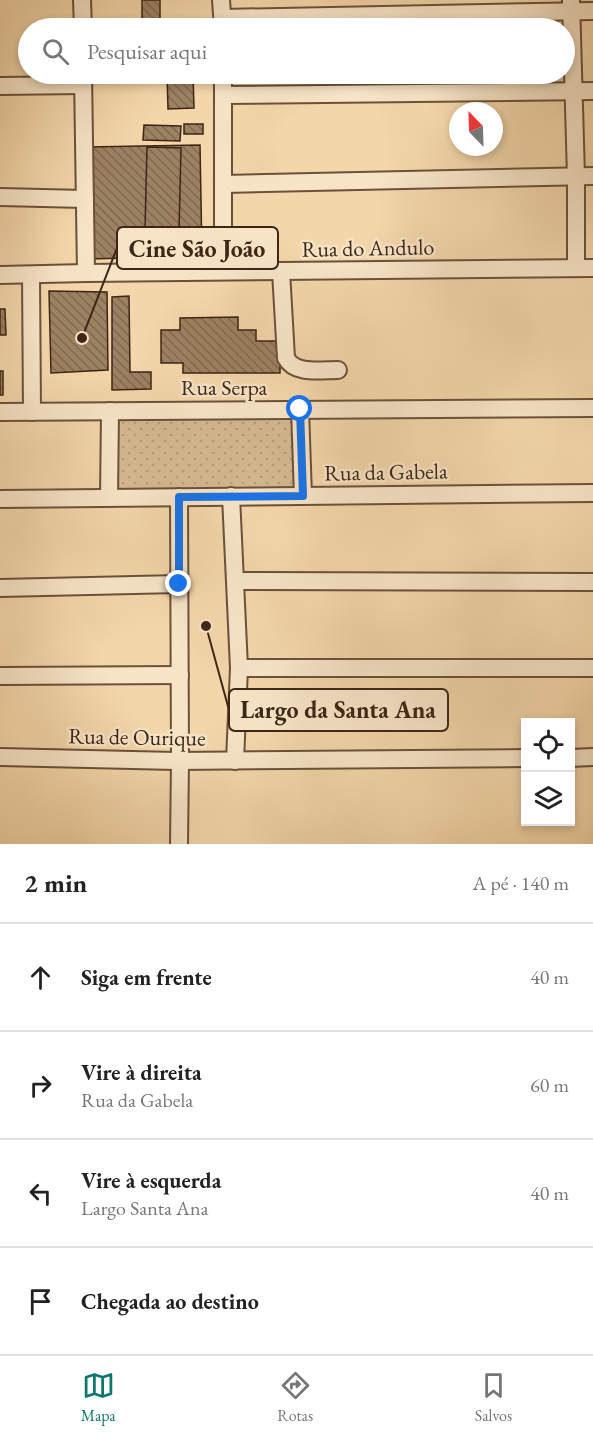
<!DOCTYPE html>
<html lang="pt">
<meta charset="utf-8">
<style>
:root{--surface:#fff;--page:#f6f6f6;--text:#222;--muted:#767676;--line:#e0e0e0;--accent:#0f766e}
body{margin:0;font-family:"EB Garamond",serif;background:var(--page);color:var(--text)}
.controls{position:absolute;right:18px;bottom:18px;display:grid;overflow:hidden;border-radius:0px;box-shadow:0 3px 9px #0003}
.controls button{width:54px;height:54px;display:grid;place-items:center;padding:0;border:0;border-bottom:2px solid var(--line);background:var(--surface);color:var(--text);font:30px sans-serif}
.compass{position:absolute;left:449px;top:102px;width:54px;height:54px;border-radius:50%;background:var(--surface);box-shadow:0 3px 9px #0003;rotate:337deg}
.stop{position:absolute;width:18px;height:18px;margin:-14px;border:4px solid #1a73e8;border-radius:50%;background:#fff}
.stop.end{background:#1a73e8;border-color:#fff;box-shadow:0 2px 6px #0008}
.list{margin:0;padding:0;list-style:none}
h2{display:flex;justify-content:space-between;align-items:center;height:78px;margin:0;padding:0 24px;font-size:26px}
h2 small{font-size:20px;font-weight:400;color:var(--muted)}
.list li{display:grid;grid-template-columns:39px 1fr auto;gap:18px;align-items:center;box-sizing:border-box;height:108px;padding:0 24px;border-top:2px solid var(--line)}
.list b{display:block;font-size:22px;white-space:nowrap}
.list p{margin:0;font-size:20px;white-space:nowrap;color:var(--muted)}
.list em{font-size:20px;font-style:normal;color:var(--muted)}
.icon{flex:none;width:33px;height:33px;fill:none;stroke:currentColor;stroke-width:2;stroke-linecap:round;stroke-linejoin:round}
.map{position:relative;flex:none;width:593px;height:844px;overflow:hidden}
.search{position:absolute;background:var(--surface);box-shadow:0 3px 9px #0003;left:18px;right:18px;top:18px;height:66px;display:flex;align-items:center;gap:15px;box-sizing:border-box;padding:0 21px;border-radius:33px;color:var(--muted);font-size:22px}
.sheet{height:510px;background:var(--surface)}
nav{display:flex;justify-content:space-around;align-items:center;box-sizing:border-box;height:84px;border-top:2px solid var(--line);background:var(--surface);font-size:16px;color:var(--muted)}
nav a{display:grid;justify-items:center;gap:3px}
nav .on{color:var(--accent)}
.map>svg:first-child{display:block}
.park{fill:url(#park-dots);stroke:#896e53;stroke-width:1.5}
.building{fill:url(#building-back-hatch);stroke:#3e2516;stroke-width:1.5}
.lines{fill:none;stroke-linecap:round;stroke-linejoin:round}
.minor-casing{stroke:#6b513b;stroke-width:20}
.minor{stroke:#f7e4c7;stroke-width:16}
.route{stroke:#1a73e8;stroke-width:8}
.labels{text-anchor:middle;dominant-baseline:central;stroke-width:5;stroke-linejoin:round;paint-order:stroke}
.street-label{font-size:22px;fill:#3e2516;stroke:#f7e4c7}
.leader{fill:none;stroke:#3e2516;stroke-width:2}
.callout-dot{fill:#3e2516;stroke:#f7e4c7;stroke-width:2}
.callout{fill:#f7e4c7;stroke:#3e2516;stroke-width:2}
.callout-label{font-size:24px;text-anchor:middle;font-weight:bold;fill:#3e2516}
</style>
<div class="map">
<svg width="593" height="844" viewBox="0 0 593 844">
<defs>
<pattern id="park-dots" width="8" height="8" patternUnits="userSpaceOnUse" patternTransform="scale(1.5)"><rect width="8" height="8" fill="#d4b890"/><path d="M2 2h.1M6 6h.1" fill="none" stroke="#b79e7b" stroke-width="1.8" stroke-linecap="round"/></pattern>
<pattern id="building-back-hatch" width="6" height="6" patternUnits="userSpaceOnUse" patternTransform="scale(1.5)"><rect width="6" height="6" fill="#9c8162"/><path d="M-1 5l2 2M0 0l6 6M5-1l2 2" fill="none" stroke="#816950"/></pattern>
</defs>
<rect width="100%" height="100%" fill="#f3d6a9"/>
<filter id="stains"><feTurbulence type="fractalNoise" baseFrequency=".00333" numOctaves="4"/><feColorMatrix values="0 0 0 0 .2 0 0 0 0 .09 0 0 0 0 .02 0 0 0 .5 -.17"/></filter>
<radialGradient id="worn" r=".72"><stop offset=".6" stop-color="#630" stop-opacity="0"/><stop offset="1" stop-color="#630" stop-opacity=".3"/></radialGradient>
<polygon class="park" points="296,414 297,488 116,491 115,417"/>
<g class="building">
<rect x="142" y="0" width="18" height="28"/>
<polygon points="166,19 182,19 182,21 191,21 191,28 167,28"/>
<polygon points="143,74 161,74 161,76 144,76"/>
<polygon points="167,74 193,74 194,108 168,109"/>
<rect x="184" y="124" width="19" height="10"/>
<polygon points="144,125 181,126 180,141 143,140"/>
<polygon points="200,145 202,256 89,259 87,147"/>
<polygon points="147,147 181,148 179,230 145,229"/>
<polygon points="49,291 107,292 108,370 51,373"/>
<polygon points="129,296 130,372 151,372 151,389 112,390 112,297"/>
<polygon points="0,309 5,309 6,335 0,335"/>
<polygon points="238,317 238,330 256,330 256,341 280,341 280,373 183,373 183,363 161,363 161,330 180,330 180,318"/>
<rect x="0" y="371" width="3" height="24"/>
</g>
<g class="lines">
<g class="minor-casing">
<g id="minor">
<polyline points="82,0 83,28"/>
<polyline points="221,0 223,28"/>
<polyline points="571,1 576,177 576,268"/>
<polyline points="223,18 593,11"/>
<polyline points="83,74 86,273"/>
<polyline points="223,74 223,271"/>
<polyline points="0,86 83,85"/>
<polyline points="223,95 593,91"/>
<polyline points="224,184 593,176"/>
<polyline points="0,197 85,199"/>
<path d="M281 271 286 358C295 375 321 370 338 370"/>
<polyline points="0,275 86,273 593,268"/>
<polyline points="31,275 32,412"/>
<polyline points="300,409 303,496"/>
<polyline points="0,412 593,408"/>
<polyline points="231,496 239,668 235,761"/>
<polyline points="109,497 110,411"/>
<polyline points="0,499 593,493"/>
<polyline points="235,581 593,582"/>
<polyline points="0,588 179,584"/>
<polyline points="239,668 593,668"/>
<polyline points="0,676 180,675"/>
<polyline points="0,757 176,761 526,758"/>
<polyline points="570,758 593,757"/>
<polyline points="179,844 180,761 179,497"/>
</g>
</g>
<use href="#minor" class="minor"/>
</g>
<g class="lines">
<polyline class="route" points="179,584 179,497 303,496 300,409"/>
</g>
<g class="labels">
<g class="street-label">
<text transform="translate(368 248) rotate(-1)">Rua do Andulo</text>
<text x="224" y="387">Rua Serpa</text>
<text transform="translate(386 472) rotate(-1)">Rua da Gabela</text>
<text transform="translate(137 737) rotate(1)">Rua de Ourique</text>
</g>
</g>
<path class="leader" d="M82 338L117 248M206 626L229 710"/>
<g class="callout-dot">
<circle cx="82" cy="338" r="6"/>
<circle cx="206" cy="626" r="6"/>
</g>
<g class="callout">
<rect x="117" y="227" width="161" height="42" rx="6"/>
<rect x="229" y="689" width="219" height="42" rx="6"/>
</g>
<g class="callout-label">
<text x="197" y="257">Cine São João</text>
<text x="338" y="718">Largo da Santa Ana</text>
</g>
<rect width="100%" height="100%" filter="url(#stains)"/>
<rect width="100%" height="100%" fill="url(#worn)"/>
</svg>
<div class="controls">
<button><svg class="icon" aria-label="locate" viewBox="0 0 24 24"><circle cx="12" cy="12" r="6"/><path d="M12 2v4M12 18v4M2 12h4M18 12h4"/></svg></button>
<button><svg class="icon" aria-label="layers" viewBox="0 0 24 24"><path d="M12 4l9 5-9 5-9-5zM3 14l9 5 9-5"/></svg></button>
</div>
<svg class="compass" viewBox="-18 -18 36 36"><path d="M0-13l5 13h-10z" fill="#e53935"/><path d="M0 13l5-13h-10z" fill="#767676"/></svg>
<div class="stop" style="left:300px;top:409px"></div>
<div class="stop end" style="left:179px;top:584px"></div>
<div class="search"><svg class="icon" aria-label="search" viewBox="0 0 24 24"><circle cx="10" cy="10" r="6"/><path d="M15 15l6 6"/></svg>Pesquisar aqui</div>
</div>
<section class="sheet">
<h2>2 min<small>A pé · 140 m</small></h2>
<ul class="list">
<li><svg class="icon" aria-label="ahead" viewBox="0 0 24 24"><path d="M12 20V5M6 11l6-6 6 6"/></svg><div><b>Siga em frente</b></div><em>40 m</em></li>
<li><svg class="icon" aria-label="right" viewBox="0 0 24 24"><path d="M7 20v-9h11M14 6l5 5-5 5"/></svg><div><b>Vire à direita</b><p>Rua da Gabela</p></div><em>60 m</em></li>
<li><svg class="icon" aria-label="left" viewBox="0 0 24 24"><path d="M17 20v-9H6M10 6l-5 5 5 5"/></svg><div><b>Vire à esquerda</b><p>Largo Santa Ana</p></div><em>40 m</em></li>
<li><svg class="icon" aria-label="arrive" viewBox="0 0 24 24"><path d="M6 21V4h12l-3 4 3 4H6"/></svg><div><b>Chegada ao destino</b></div></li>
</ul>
</section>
<nav>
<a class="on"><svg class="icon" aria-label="map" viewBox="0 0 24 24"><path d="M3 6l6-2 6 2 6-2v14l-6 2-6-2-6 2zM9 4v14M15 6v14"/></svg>Mapa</a>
<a><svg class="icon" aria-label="directions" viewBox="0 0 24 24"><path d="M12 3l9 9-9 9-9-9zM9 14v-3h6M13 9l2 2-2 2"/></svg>Rotas</a>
<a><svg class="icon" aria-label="saved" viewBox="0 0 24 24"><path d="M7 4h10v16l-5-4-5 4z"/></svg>Salvos</a>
</nav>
